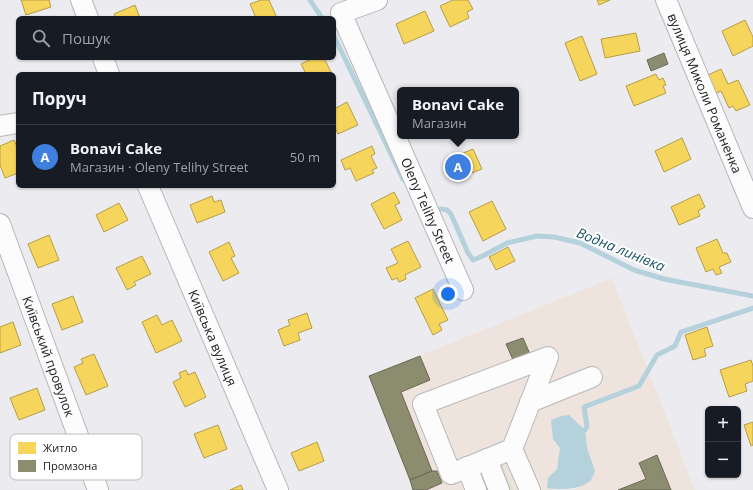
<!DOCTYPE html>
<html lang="uk">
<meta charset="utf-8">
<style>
:root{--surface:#171b24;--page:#242831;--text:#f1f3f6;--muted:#9ea1a6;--line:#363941;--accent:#b2b3b6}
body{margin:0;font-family:"Open Sans",sans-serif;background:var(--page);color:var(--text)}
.controls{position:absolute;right:12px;bottom:12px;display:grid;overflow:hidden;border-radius:6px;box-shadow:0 1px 3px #0004}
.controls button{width:36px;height:36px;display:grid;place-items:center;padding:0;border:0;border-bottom:1px solid var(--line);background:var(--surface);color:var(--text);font:20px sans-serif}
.you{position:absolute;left:448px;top:294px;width:14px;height:14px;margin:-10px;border:3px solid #fff;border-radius:50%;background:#1a73e8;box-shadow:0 0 0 6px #1a73e833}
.badge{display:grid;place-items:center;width:26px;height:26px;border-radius:50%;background:var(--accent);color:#fff;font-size:13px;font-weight:700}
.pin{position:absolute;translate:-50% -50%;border:2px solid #fff;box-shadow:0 1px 4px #0006}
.popup{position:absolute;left:397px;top:87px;width:122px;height:52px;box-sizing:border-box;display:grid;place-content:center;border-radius:6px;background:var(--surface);filter:drop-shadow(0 1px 3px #0005);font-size:13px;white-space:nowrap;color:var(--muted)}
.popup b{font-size:15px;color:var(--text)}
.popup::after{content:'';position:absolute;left:50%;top:100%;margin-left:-8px;border:8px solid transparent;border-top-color:var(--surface)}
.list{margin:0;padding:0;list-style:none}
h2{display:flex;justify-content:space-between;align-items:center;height:52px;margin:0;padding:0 16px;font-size:17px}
h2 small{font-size:13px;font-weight:400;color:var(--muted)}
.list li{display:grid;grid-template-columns:26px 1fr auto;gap:12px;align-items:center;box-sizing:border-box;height:64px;padding:0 16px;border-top:1px solid var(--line)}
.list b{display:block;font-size:15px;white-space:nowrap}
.list p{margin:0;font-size:13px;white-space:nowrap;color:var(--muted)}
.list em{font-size:13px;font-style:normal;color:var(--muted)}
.icon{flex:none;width:22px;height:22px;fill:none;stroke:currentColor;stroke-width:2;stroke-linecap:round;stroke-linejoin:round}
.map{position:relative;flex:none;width:753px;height:490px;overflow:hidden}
.search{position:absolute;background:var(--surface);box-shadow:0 1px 3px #0004;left:16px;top:16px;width:320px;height:44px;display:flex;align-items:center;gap:10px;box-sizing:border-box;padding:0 14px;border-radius:6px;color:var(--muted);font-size:15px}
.panel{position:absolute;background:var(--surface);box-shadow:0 1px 3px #0004;left:16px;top:72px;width:320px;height:116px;border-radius:6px}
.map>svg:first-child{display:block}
.industrial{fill:#efe4dd}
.green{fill:#dee2d1}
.water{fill:#b4d1dc}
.homes{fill:#f6d55c;stroke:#b49e49}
.industry{fill:#8c8c6e;stroke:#6a6a56}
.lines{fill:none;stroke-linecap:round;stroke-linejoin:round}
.stream{stroke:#b4d1dc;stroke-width:5}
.minor-casing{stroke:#b7b7ba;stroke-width:22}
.minor{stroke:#fcfcfd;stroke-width:20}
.labels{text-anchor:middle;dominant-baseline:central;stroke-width:4;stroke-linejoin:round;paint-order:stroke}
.street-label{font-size:13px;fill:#1b1c1e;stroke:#fff}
.water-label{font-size:14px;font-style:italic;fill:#1d5665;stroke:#fff}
.key{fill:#fff;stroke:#bbbbbc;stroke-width:1}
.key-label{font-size:11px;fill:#1b1c1e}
</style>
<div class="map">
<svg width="753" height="490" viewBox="0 0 753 490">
<rect width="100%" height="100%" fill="#ececf0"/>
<polygon class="industrial" points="612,278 695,490 570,490 577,489 595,471 587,448 585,430 553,439 560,448 557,469 548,478 547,487 556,490 413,490 369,376"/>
<polygon class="green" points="503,465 513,490 509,490 500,466"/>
<path class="water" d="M569 415 585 430 587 448 595 471C594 474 592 478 591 480 582 490 560 490 547 488L548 478 557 469 560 448 553 439 551 420 561 416Z"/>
<g class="homes">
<polygon points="21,0 49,0 51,7 26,15"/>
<polygon points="261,0 269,0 277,18 256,18 250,4"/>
<polygon points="453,0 468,0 473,9 467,12 469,18 450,27 440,6"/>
<polygon points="597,0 610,0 599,5"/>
<polygon points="135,5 140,18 116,18 114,14"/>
<polygon points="425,11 434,31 404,44 396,24"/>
<polygon points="745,20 753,37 753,46 733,56 722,31"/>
<polygon points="636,33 640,51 605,58 601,39"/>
<polygon points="582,36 597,74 580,81 565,43"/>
<polygon points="313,58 324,58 332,74 306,74 301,64"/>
<polygon points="721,69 728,84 738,80 750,105 736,111 733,106 729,108 721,91 715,94 706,76"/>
<polygon points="656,74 659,80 663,78 666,85 663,86 666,93 634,106 626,86"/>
<polygon points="347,102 358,125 338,134 334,126 334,109"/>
<polygon points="682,138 691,159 664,172 655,151"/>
<polygon points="14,140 18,149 18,173 5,178 0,165 0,146"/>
<polygon points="372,146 375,154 371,156 377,168 372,170 374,173 356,181 350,168 345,170 341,160"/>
<polygon points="473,149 482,169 459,178 451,158"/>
<polygon points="394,192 400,203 395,205 402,220 384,229 371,204"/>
<polygon points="699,194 705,207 698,211 700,216 679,225 671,207"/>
<polygon points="212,196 214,202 221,200 225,212 197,223 190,205"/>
<polygon points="492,201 506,229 483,241 469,212"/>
<polygon points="119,203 128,220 104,232 96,215"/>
<polygon points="49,235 59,260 38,268 28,244"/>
<polygon points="717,239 723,253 727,253 731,262 719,267 722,273 716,275 713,269 706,272 696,248"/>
<polygon points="408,241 421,267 405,275 406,279 399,282 397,278 392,280 386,268 398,263 391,249"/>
<polygon points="229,242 235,256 231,258 239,273 223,281 209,252"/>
<polygon points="508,247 515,261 496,270 489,257"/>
<polygon points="142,256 151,274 134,282 136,285 127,290 116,268"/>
<polygon points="433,289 448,320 439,324 442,330 433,335 415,298"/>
<polygon points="73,296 83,322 62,330 52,304"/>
<polygon points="307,313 312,328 298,333 300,340 284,346 278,330 290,325 288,320"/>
<polygon points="157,315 162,325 172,320 182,341 156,353 142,322"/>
<polygon points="13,322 21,345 0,353 0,327"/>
<polygon points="707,327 713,346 704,349 706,356 693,360 685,335"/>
<polygon points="94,354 108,386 86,395 74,367 83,363 81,359"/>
<polygon points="751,360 753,366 753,381 745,384 747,391 729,397 720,370"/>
<polygon points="186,370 188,375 195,372 206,397 185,407 173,382 181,378 179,373"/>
<polygon points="37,388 45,410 19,420 10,398"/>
<polygon points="753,422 753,445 751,446 744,425"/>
<polygon points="218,425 227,449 204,458 194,434"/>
<polygon points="130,441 140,467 118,476 109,453 115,450 114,447"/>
<polygon points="317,442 324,461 299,471 291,453"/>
<polygon points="241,485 243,490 230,490"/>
</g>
<g class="industry">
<polygon points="664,53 668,64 651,71 647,60"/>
<polygon points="523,338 530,354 514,362 506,344"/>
<polygon points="420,356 430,380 401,392 432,471 410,480 369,376"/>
<polygon points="657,455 671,490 618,490 646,479 639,463"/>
<polygon points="432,471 437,471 442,483 426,490 413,490 410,480"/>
</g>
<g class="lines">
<g class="stream">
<polyline points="310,0 322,18"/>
<polyline points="334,36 403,179"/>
<polyline points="441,209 447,210 451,214 468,253 473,260 483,256 507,243 537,236 554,237 580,243 634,270 664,279 753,296"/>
<polyline points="585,430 587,426 584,407 639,386 657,355 675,346 681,332 753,308"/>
</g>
<g class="minor-casing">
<g id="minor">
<polyline points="81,0 88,18"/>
<path id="s1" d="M377 0 341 13 463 290"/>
<path id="s2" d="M666 0 753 208"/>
<polyline points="103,58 109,74"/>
<polyline points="0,126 18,123"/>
<path id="s3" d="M148 186 278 490"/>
<path id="s4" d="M0 224 98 490"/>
<polyline points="530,402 592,377"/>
<polyline points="512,449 451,474 423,404 548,357 512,449 530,490"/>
<polyline points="487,459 499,490"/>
<polyline points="467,467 476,490"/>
</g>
</g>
<use href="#minor" class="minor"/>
</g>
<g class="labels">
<g class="street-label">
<text stroke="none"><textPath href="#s2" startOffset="101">вулиця Миколи Романенка</textPath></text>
<text stroke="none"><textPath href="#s1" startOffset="254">Oleny Telihy Street</textPath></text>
<text stroke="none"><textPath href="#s3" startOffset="165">Київська вулиця</textPath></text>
<text stroke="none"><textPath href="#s4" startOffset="141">Київський провулок</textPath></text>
</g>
<g class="water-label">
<text transform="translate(621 249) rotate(22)">Водна линівка</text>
</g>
</g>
<rect x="10" y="434" width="132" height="46" rx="6" class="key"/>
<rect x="18" y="442" width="18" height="12" fill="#f6d55c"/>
<rect x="18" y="460" width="18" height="12" fill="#8c8c6e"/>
<g class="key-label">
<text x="43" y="452">Житло</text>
<text x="43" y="470">Промзона</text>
</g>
</svg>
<div class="controls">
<button>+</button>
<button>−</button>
</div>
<div class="you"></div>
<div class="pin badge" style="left:458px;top:167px;background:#3f7fe0">A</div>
<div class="popup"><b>Bonavi Cake</b>Магазин</div>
<div class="search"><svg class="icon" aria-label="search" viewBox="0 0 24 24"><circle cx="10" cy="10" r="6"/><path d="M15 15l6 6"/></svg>Пошук</div>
<section class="panel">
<h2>Поруч<small></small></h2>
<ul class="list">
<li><span class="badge" style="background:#3f7fe0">A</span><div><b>Bonavi Cake</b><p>Магазин · Oleny Telihy Street</p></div><em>50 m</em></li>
</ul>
</section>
</div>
